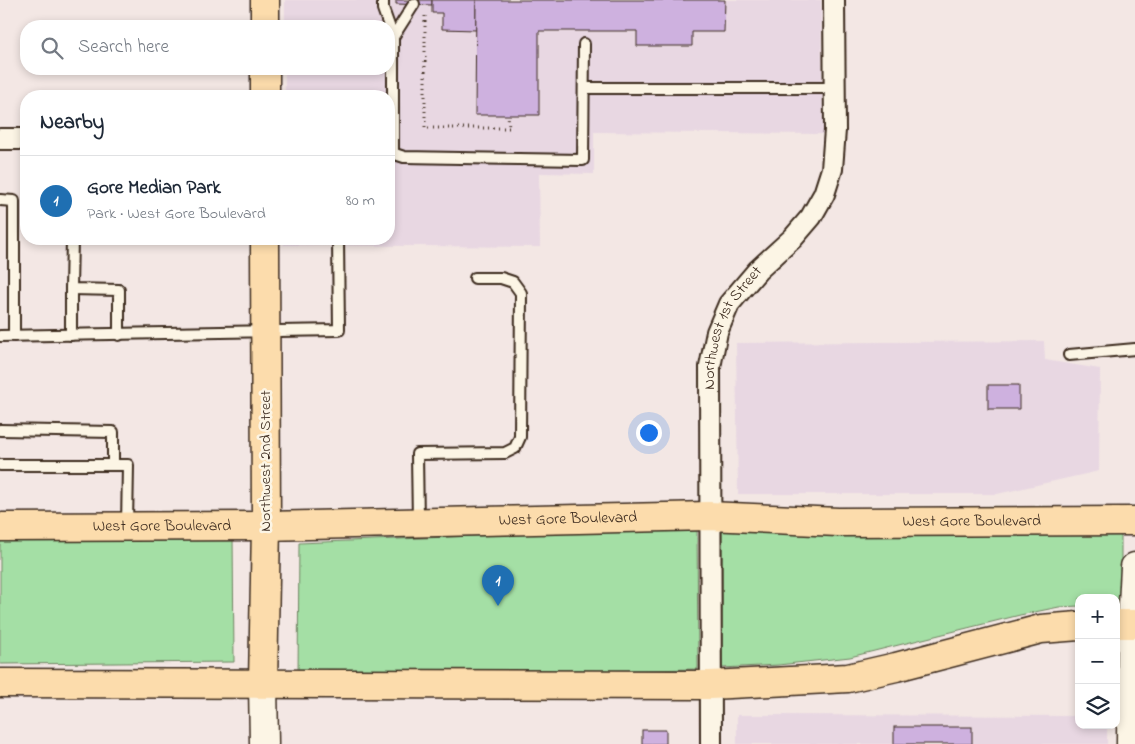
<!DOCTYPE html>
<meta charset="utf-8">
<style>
:root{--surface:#fff;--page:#f2f2f3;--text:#1f2937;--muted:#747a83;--line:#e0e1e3;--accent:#1f6fb2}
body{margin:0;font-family:"Indie Flower",sans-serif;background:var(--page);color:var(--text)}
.controls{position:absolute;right:15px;bottom:15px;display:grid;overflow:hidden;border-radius:10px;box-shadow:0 2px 8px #0003}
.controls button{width:45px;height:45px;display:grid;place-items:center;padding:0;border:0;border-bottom:1px solid var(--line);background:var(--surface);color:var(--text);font:25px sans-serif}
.you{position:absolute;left:648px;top:432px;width:18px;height:18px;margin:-12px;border:4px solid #fff;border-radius:50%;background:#1a73e8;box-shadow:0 0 0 8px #1a73e833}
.badge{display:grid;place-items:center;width:32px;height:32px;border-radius:50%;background:var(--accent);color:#fff;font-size:16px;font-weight:700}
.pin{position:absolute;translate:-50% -41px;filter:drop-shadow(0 1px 2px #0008)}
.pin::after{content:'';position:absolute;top:26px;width:18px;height:15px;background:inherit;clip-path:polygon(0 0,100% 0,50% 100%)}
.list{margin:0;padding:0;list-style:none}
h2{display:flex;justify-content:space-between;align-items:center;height:65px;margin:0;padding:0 20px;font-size:21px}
h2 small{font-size:16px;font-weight:400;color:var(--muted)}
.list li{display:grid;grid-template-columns:32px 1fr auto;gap:15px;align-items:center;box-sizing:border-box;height:90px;padding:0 20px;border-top:1px solid var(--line)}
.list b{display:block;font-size:19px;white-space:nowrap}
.list p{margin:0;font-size:16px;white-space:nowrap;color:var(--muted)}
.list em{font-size:16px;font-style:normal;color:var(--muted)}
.icon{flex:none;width:28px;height:28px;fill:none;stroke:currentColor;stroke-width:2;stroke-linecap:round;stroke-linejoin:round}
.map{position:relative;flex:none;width:1135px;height:744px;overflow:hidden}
.search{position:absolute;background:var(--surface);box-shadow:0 2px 8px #0003;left:20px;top:20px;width:375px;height:55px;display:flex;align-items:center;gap:12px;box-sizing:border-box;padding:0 18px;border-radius:20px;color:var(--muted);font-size:19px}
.panel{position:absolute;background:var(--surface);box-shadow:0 2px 8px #0003;left:20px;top:90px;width:375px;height:155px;border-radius:20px}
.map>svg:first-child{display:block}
.built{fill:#e8d7e2}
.green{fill:#a4dfa5;stroke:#708462}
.building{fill:#ceb1df;stroke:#3b2a1e}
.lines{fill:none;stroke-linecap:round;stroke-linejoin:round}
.lane-casing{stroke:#3b2a1e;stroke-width:14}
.street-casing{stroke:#3b2a1e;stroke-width:24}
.secondary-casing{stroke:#3b2a1e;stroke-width:31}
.primary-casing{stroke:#3b2a1e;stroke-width:31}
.path{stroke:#3b2a1e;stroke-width:3;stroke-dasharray:1 4;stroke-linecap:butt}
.lane{stroke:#fcf5e5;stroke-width:10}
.street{stroke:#fcf5e5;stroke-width:20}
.secondary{stroke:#fcf5e5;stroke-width:28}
.primary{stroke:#fcdcac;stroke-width:28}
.labels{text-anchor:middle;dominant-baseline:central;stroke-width:5;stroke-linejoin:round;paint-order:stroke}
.street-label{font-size:16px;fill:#3b2a1e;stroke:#fcf5e5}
</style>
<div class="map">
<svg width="1135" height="744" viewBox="0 0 1135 744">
<rect width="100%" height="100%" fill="#f3e7e4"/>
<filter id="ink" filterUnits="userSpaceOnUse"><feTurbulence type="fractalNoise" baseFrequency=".02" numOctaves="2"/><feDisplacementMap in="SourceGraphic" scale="10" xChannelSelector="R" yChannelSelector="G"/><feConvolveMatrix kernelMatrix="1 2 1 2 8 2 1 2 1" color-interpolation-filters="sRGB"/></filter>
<g filter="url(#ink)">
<g class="built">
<polygon points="285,0 821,0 823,134 594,132 594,174 539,173 540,247 284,245 284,239 389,239 389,96 285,96 285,69 389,69 389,26 285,26"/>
<polygon points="1044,341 1045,360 1100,369 1099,471 997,494 738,494 736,343"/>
<polygon points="737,715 1079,716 1079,725 1107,725 1107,744 737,744"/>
</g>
<g class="green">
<polygon points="697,527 698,669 298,676 299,543"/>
<polygon points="1121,528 1121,606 1116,606 1116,598 1079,598 1079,606 1059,607 1020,615 850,657 778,665 722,668 722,531"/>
<polygon points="233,536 234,662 0,664 0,541"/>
</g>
<g class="building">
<polygon points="396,0 432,0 432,5 396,4"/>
<polygon points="432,0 476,0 476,30 442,29 442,13 432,13"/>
<polygon points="476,0 725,0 724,32 692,32 692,46 637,46 637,31 539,31 539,115 475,115"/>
<rect x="988" y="385" width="31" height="24"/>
<rect x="894" y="727" width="78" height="17"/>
<rect x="642" y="730" width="24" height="14"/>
</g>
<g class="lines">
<g class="lane-casing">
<g id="lane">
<polyline points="383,0 383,9 393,37 393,154"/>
<polyline points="393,37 414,4"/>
<polyline points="584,88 835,88"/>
<polyline points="389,152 404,157 583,160 584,44"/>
<polyline points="0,200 14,201 14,336"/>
<polyline points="72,239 71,289 119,290 119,335"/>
<polyline points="71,335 71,289"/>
<polyline points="0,336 339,330 338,239"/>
<polyline points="1069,355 1135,349"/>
<polyline points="0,430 113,432 113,465 0,465"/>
<polyline points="113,465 128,465 127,526"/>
<polyline points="418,522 417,454 505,453 515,448 520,437 521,293 513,282 501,278 475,278"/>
</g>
</g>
<g class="street-casing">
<g id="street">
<polyline points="0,139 26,139"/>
<path id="s1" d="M711 744 710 367 717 332 729 304 758 270 793 238 811 217 824 194 832 169 835 130 834 0"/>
</g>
</g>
<g class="secondary-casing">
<g id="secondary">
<polyline points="263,683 264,744"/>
<polyline points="1131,744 1132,624 1135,567"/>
</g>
</g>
<g class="primary-casing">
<g id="primary">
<polyline points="265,26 265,0"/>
<polyline points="265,96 265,69"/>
<path id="s2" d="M0 527 266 526 709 516 838 522 1135 521"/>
<polyline points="1116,624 1135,624"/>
<polyline points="0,683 710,685 848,678 896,667 1041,629 1079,626"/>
<polyline points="263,683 266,526 265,239"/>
</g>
</g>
<polyline class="path" points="425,16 425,128 509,128 508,115"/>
<use href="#lane" class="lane"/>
<use href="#street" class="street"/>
<use href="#secondary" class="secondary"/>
<use href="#primary" class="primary"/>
</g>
</g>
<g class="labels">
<g class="street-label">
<text stroke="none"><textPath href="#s1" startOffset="422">Northwest 1st Street</textPath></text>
<text transform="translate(266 461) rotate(-90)">Northwest 2nd Street</text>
<text stroke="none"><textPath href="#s2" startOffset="568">West Gore Boulevard</textPath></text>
<text stroke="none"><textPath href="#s2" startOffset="972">West Gore Boulevard</textPath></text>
<text stroke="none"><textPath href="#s2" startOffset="162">West Gore Boulevard</textPath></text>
</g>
</g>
</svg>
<div class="controls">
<button>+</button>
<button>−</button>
<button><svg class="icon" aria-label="layers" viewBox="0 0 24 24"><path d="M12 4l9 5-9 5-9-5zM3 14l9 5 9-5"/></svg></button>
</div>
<div class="you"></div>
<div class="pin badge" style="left:498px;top:606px">1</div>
<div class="search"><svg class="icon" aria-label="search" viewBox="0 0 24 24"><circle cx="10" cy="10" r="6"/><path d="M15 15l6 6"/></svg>Search here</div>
<section class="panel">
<h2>Nearby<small></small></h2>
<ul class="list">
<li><span class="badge">1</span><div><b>Gore Median Park</b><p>Park · West Gore Boulevard</p></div><em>80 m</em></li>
</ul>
</section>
</div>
